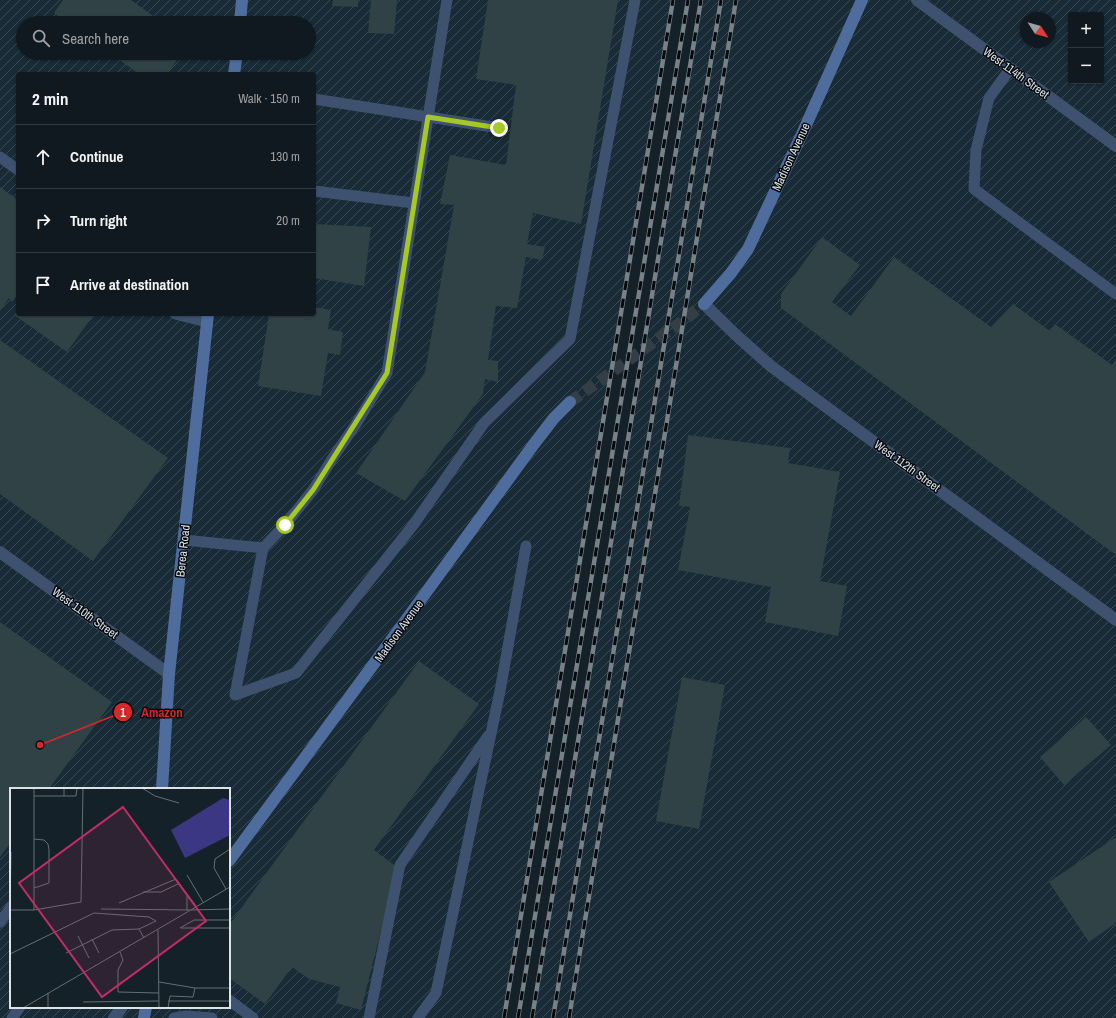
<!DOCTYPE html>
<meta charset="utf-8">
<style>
:root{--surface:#10191f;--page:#192228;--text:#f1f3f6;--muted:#9ca0a4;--line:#30383d}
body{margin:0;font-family:"Archivo Narrow",sans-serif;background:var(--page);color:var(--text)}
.controls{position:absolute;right:12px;top:12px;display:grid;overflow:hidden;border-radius:4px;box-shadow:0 1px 3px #0004}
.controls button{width:36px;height:36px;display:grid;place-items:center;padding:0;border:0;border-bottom:1px solid var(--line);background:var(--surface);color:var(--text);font:20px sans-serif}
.compass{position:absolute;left:1020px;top:12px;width:36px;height:36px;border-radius:50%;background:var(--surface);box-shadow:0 1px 3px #0004;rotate:126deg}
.stop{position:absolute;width:12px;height:12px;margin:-9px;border:3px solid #a5c822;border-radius:50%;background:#fff}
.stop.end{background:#a5c822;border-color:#fff;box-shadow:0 1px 4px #0008}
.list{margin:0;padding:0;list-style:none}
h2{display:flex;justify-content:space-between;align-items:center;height:52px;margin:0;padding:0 16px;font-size:17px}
h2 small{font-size:13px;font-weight:400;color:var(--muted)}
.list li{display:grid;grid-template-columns:26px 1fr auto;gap:12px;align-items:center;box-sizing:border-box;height:64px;padding:0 16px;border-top:1px solid var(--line)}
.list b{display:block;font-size:15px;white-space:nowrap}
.list em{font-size:13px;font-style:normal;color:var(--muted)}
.icon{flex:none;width:22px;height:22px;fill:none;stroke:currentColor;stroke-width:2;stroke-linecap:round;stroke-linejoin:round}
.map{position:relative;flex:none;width:1116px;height:1018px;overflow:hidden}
.search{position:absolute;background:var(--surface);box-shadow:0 1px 3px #0004;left:16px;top:16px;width:300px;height:44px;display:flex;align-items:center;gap:10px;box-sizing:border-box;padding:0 14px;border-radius:22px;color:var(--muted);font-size:15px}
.panel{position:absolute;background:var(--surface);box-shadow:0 1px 3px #0004;left:16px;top:72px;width:300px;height:244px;border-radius:4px}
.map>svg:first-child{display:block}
.industrial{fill:url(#industrial-furrows);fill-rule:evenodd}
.building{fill:#314246}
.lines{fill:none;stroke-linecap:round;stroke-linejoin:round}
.secondary-tunnel{stroke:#333e46;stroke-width:12;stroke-dasharray:12 6;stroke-linecap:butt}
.service{stroke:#3e516f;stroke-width:11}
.minor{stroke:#3e516f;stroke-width:12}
.tertiary{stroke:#3e516f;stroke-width:12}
.secondary{stroke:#4e6d9d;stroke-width:12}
.rail-casing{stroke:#778187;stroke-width:4.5}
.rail{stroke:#060a0d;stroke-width:3;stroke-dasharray:9;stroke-linecap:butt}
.route{stroke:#a5c822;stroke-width:5}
.labels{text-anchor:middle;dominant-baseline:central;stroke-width:3;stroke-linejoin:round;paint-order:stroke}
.street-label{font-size:12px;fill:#dbe3e8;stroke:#060a0d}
.inset-road{fill:none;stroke:#646f75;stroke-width:1}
.view{fill:#c42c69;fill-opacity:0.15;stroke:#c42c69;stroke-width:2}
.inset-edge{fill:none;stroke:#dbe3e8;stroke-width:2}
.leader{fill:none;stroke:#d62828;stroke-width:1.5}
.callout-dot{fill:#d62828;stroke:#060a0d;stroke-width:1.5}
.mark-label{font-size:12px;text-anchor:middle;font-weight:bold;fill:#fff}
.callout-label{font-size:13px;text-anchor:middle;font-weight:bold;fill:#d62828;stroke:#060a0d;stroke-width:3;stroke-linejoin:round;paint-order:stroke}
</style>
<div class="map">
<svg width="1116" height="1018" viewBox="0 0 1116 1018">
<defs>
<pattern id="industrial-furrows" width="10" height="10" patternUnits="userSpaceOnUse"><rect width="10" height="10" fill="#182b36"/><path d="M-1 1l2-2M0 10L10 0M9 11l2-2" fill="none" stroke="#394a53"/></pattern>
</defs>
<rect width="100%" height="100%" fill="#152129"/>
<g class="industrial">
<path d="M0 0H673L504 1018H0ZM23 23H309V53H23ZM18 74H314V314H18ZM11 789H229V1007H11Z"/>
<path d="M702 0H1116V1018H532ZM1071 15H1101V81H1071ZM1026 18H1050V42H1026Z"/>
</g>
<g class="building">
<polygon points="63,0 131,0 163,23 68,23 54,13"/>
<polygon points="333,0 358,0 358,7 332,6"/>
<polygon points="371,0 397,0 394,34 368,33"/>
<polygon points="488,0 618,0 581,224 533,213 527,244 545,247 542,260 526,257 517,308 496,306 488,360 498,361 498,382 485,379 483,394 405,501 356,473 425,372 454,205 440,204 450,155 506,165 516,85 476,79"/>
<polygon points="110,53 182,53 167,74 139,74"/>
<polygon points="0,187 18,200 18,294 12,302 9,298 0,311"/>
<polygon points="314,224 371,227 364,286 314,278"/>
<polygon points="822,237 860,265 832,302 851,316 894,257 991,327 1013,304 1050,331 1055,324 1112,365 1116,359 1116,555 781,308 781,294"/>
<polygon points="314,307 331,310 328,329 343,332 340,355 328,353 321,396 258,386 269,314 314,314"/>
<polygon points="18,310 18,314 94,314 67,352 14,315"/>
<polygon points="0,340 168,458 93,561 0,494"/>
<polygon points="688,435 790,448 788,463 840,472 820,581 847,586 838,636 765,622 771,587 678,570 690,507 679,506"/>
<polygon points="0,622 112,702 49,789 11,789 11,842 0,857"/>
<polygon points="419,661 479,704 374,850 397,867 361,1010 336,1003 340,987 309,979 292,967 265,1004 229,978 229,925"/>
<polygon points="682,677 725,685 699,829 656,821"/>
<polygon points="1086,717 1111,745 1064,785 1040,757"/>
<polygon points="1116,837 1116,923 1089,942 1049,882"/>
</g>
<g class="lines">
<polyline class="secondary-tunnel" points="570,402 680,323 704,304"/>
<g class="service">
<polyline points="1010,69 989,98 976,150 974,189 1116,294"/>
<polyline points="314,99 499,128"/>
<polyline points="0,157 18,170"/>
<polyline points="314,191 414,203"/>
<polyline points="175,314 207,322"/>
<polyline points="184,540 263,548 235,695 296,673 414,524 484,423 570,339 635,0"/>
<polyline points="263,548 285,525 313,490 332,459 356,424 387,373 447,0"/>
<polyline points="0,922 11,907"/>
<polyline points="229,1000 253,1018"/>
<polyline points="12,1018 20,1007"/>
<polyline points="174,1018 186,1016 212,1018"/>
<polyline points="369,1018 400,865 488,736"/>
<polyline points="418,1018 436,993 500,691 526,546"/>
</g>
<g class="minor">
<polyline points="917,0 1116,146"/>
<polyline points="704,304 737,336 772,367 1116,620"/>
<polyline points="0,552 169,674"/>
</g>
<polyline class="tertiary" points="114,1018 122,1007"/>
<g class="secondary">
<polyline points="240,23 242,0"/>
<polyline points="234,74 237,53"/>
<polyline points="704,304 731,273 748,249 802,134 862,0"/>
<polyline points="162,789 169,674 208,314"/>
<polyline points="229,861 406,620 534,444 554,418 570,402"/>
<polyline points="144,1018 146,1007"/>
</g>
<g class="rail-casing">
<g id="rail">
<polyline points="504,1018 673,0"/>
<polyline points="518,1018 688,0"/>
<polyline points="532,1018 701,0"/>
<polyline points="553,1018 721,0"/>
<polyline points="569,1018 736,0"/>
</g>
</g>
<use href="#rail" class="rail"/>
</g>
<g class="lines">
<polyline class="route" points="285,525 313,490 387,373 428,117 499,128"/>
</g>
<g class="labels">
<g class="street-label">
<text transform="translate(1016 73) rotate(36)">West 114th Street</text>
<text transform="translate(791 157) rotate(-65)">Madison Avenue</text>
<text transform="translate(907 466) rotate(36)">West 112th Street</text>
<text transform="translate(183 551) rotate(-84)">Berea Road</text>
<text transform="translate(85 613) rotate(36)">West 110th Street</text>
<text transform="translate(399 631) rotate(-54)">Madison Avenue</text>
</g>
</g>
<g transform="translate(10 788)">
<rect width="220" height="220" fill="#152129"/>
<path d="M213 10 220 12V47L175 70 161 42Z" fill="#3c3783"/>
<path class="inset-road" d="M132 0 145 8 169 15M24 8H54V0M54 8H66L67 0M177 87 193 114M24 100 39 95V62L38 56 34 52 24 51M216 101 204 80 205 71 220 61M133 104H151L170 95M177 108V122M71 114 73 0M109 115 166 91 186 118M91 121 180 122M0 122 1 64M0 122H24L71 114M24 122V0M181 122 220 121M170 140 184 132H220M171 140H220M148 142 149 220M68 148 79 170M82 151 89 165M110 164 113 172 108 182V204L149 205M56 165 102 142 129 141M0 166 84 125 139 129 146 133 129 141 134 150M149 194 185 200H220M38 205V220M158 213H220M73 214 149 213M13 220 220 99M158 220 160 208 183 209 185 200"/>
<path class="view" d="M113 19 196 133 92 209 9 95Z"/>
<rect width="220" height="220" class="inset-edge"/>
</g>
<path class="leader" d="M40 745L123 712"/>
<g class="callout-dot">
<circle cx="40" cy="745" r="4"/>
<circle cx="123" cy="712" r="10"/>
</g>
<g class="mark-label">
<text x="123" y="717">1</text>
</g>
<g class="callout-label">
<text x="162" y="717">Amazon</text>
</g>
</svg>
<div class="controls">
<button>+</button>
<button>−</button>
</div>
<svg class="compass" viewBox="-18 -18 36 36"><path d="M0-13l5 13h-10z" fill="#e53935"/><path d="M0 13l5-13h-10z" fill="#9ca0a4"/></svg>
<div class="stop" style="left:285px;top:525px"></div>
<div class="stop end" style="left:499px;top:128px"></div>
<div class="search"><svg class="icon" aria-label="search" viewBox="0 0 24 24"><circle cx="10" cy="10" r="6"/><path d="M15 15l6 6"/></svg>Search here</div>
<section class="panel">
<h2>2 min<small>Walk · 150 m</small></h2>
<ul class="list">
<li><svg class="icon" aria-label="ahead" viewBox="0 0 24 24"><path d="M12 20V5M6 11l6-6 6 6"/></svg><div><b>Continue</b></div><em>130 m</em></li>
<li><svg class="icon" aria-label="right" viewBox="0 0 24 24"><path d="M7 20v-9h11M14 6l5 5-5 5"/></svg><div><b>Turn right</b></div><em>20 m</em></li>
<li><svg class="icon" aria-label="arrive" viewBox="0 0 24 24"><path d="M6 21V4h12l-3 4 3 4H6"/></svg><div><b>Arrive at destination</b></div></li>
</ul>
</section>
</div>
